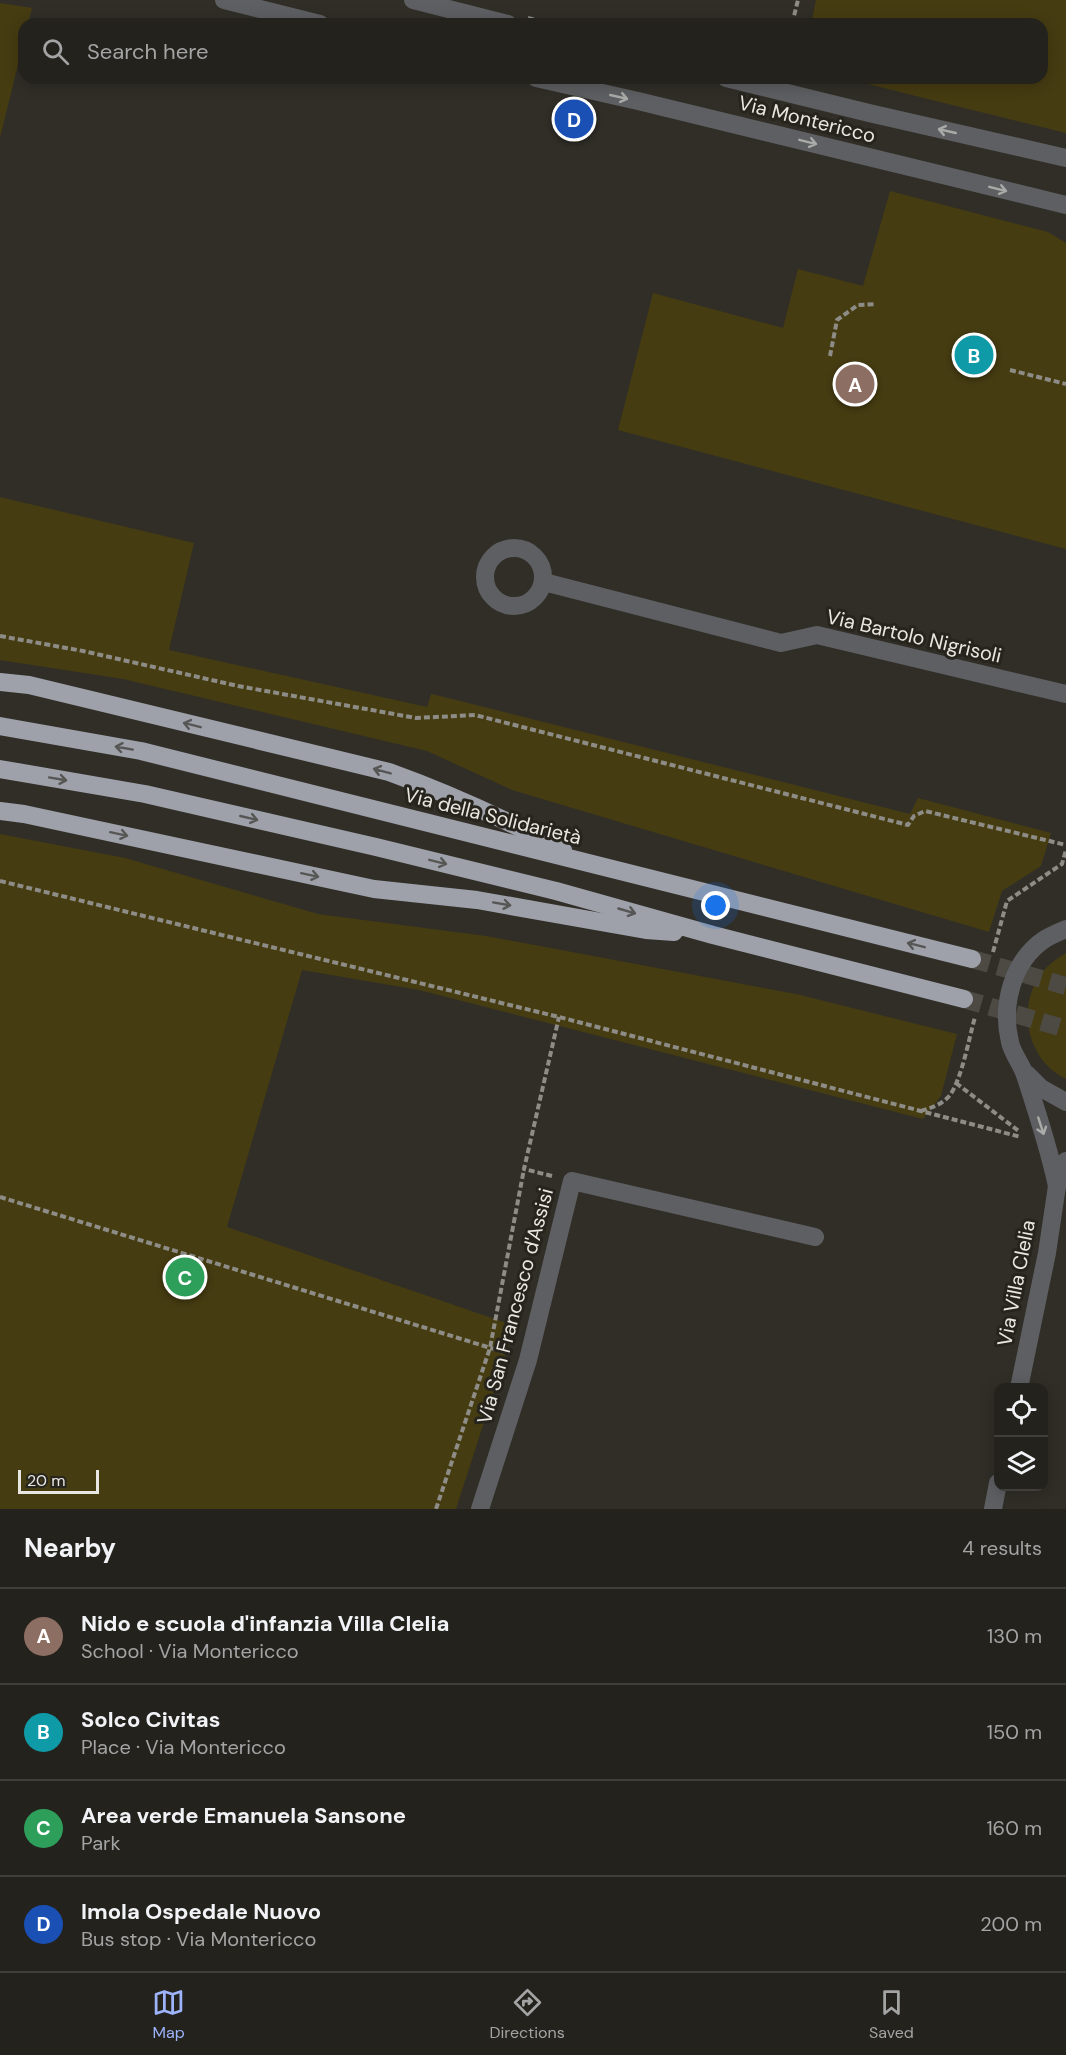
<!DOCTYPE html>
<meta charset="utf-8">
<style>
:root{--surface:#24221d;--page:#2c2a26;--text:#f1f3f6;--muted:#a3a4a4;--line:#413f3b;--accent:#9db4fd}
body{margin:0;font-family:"DM Sans",sans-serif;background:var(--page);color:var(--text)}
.controls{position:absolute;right:18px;bottom:18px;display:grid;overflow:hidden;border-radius:12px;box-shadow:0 3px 15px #0003}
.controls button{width:54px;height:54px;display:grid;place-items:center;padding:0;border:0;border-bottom:2px solid var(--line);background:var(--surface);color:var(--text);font:30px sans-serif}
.scale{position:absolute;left:18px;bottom:15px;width:81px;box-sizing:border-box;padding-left:6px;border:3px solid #e8e7e2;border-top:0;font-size:16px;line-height:21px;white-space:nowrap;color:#e8e7e2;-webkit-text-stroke:4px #26241d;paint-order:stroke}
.you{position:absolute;left:716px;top:906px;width:21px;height:21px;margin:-15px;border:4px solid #fff;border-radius:50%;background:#1a73e8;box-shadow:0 0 0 9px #1a73e833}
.badge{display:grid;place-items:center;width:39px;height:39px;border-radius:50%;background:var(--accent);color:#fff;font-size:20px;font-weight:700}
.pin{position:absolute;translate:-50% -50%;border:3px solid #fff;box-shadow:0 2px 6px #0006}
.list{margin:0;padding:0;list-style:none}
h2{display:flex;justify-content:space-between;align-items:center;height:78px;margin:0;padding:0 24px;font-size:26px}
h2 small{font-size:20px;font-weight:400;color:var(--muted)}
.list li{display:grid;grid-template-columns:39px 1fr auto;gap:18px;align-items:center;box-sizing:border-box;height:96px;padding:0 24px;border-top:2px solid var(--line)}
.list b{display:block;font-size:22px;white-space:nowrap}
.list p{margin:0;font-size:20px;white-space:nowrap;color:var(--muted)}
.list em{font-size:20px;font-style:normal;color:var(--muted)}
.icon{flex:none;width:33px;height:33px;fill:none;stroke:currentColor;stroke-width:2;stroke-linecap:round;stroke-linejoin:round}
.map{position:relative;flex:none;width:1066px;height:1509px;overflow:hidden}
.search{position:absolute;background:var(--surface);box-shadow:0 3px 15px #0003;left:18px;right:18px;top:18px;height:66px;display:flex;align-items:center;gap:15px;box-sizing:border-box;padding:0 21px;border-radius:18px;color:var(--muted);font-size:22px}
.sheet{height:462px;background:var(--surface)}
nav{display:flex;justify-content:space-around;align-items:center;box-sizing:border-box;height:84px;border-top:2px solid var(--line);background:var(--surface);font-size:16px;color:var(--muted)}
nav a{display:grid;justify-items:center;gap:3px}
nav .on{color:var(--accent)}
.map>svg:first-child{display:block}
.green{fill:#463c12}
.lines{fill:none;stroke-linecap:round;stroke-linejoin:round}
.highway-tunnel{stroke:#4c4a43;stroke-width:18;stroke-dasharray:18 9;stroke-linecap:butt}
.path{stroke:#8e8c86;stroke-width:4;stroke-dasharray:6 3;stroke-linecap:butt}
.minor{stroke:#5e5f62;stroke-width:18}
.highway{stroke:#9ea1aa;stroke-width:18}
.oneway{stroke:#aaaaa8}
.oneway2{stroke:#565655}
.labels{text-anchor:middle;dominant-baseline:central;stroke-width:6;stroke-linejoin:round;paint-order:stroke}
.street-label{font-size:20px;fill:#e8e7e2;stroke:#26241d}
</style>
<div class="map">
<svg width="1066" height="1509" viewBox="0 0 1066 1509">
<rect width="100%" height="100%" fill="#302e27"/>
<g class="green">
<polygon points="816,0 1066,0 1066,133 843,78 1042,78 1042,24 811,24"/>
<polygon points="0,3 32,8 28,24 24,24 24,40 0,138"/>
<polygon points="890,191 1048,232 1066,243 1066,549 618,430 653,293 783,328 798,269 863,286"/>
<polygon points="0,497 194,543 169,650 427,707 431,694 436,695 910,814 918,798 1051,833 1041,866 1002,891 989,932 512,790 427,751 123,679 0,660"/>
<polygon points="0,834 125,858 318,914 486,936 796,994 957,1034 941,1096 923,1119 419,990 302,970 227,1227 515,1326 456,1509 0,1509"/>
<path d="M1066 953V1079C1029 1062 1017 1012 1038 978 1045 967 1055 960 1066 953Z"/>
</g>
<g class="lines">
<g class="highway-tunnel">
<polyline points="972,959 1066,986"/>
<polyline points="964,999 1066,1029"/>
</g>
<g class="path">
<polyline points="528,18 554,24"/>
<polyline points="792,24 798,0"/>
<polyline points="830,356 837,320 858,305 876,304"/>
<polyline points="1010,370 1066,384"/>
<polyline points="0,636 83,651 238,686 416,718 475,715 908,825 914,816 925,811 1066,845"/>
<polyline points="0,881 559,1017 1021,1137"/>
<polyline points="993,952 1007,901 1062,864 1066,850"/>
<polyline points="956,1083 1020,1132"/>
<path d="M921 1111C931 1108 943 1104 950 1095 962 1078 969 1038 975 1017"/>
<polyline points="552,1176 524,1169 559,1017"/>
<polyline points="0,1197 507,1353"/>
<polyline points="436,1509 490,1348 524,1169"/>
</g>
<g class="minor">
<polyline points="224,0 320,24"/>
<polyline points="413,0 508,24"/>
<polyline points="536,78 638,101 1066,205"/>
<polyline points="726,78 869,113 1066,158"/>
<circle cx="514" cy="577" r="29"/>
<polyline points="544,582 781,643 817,635 1066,694"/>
<polyline points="1027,1074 1041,1088 1066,1102"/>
<path d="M1057 1186C1049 1148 1037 1112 1025 1075 1021 1063 1012 1053 1010 1042 1001 1005 1012 961 1045 939 1052 935 1059 932 1066 929"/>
<polyline points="1019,1388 1047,1253 1057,1186 1066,1161"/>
<polyline points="480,1509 528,1360 572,1181 815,1237"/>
<polyline points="993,1509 998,1483"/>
</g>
<g class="highway">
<path d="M0 682 29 685 389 772C450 794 505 819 563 850"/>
<polyline points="0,726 141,751 972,959"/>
<polyline points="0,769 145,794 376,847 556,891 713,935 964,999"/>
<polyline points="0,811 24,814 374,889 477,900 646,930 674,932"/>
</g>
</g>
<defs><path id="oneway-shaft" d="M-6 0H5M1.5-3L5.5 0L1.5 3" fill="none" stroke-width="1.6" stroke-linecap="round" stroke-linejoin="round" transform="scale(1.5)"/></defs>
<g class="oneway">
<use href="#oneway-shaft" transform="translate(619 97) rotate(13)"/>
<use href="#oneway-shaft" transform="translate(947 131) rotate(-167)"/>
<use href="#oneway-shaft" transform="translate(808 142) rotate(14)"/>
<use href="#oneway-shaft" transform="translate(998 189) rotate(14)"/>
<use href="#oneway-shaft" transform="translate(1041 1126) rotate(72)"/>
</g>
<g class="oneway2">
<use href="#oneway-shaft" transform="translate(192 725) rotate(-166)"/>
<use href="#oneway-shaft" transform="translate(124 748) rotate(-170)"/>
<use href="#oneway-shaft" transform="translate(382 771) rotate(-165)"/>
<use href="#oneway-shaft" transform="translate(58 779) rotate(10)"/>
<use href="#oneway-shaft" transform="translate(249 818) rotate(13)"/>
<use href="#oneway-shaft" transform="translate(119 834) rotate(12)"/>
<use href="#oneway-shaft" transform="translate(438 862) rotate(14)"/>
<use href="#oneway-shaft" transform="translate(310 875) rotate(12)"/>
<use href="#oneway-shaft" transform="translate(502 904) rotate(10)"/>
<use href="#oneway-shaft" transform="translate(627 911) rotate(16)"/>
<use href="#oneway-shaft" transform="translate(916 945) rotate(-166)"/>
</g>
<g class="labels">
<g class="street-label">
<text transform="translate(807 119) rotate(14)">Via Montericco</text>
<text transform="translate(914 636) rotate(13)">Via Bartolo Nigrisoli</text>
<text transform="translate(493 816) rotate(14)">Via della Solidarietà</text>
<text transform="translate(1016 1283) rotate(-79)">Via Villa Clelia</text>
<text transform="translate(515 1306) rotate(-75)">Via San Francesco d'Assisi</text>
</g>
</g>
</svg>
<div class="controls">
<button><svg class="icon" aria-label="locate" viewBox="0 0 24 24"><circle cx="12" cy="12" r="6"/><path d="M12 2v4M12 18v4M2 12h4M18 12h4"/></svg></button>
<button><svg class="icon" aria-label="layers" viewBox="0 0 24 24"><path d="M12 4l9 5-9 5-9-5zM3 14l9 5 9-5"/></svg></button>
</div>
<div class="scale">20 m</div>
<div class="you"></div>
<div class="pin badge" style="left:855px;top:384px;background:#8d6e63">A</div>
<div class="pin badge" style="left:974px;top:355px;background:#0f9aa8">B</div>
<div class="pin badge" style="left:185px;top:1277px;background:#2e9e5b">C</div>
<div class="pin badge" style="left:574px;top:119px;background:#1a4fb4">D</div>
<div class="search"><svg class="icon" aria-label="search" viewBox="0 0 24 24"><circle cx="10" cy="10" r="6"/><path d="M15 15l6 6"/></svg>Search here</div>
</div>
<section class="sheet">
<h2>Nearby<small>4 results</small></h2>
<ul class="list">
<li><span class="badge" style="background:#8d6e63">A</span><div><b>Nido e scuola d'infanzia Villa Clelia</b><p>School · Via Montericco</p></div><em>130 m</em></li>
<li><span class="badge" style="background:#0f9aa8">B</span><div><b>Solco Civitas</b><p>Place · Via Montericco</p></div><em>150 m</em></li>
<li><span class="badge" style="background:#2e9e5b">C</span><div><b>Area verde Emanuela Sansone</b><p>Park</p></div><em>160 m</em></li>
<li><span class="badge" style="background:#1a4fb4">D</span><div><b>Imola Ospedale Nuovo</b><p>Bus stop · Via Montericco</p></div><em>200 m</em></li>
</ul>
</section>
<nav>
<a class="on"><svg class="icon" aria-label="map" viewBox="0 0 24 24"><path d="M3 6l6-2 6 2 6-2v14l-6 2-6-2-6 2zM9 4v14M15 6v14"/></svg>Map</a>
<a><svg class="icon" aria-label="directions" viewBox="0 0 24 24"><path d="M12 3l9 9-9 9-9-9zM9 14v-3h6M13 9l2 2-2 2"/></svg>Directions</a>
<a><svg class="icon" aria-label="saved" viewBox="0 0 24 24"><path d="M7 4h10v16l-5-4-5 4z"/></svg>Saved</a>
</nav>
